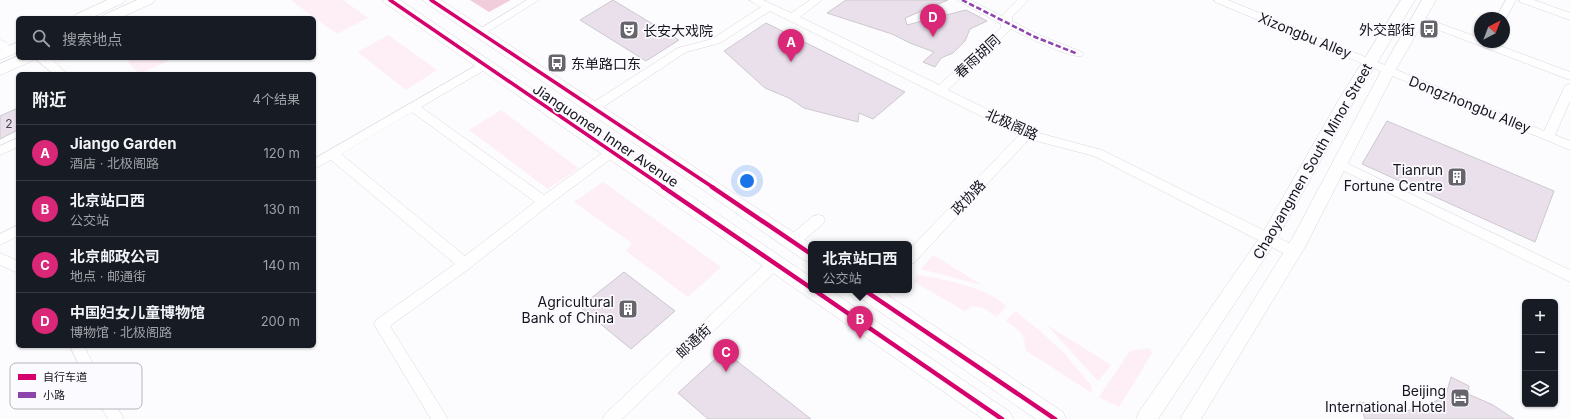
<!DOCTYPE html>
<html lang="zh">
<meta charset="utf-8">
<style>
:root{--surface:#171b24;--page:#20242c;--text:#f1f3f6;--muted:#9ea1a6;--line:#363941;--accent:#db2777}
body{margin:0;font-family:Inter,"Noto Sans SC",sans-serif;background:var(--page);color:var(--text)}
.controls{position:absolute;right:12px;bottom:12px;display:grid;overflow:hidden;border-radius:6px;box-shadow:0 1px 3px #0004}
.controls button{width:36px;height:36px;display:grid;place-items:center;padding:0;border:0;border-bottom:1px solid var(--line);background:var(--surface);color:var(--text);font:20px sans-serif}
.compass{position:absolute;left:1474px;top:12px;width:36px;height:36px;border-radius:50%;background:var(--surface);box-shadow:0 1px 3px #0004;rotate:42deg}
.you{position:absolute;left:747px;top:181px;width:14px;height:14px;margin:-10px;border:3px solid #fff;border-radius:50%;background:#1a73e8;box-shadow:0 0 0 6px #1a73e833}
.badge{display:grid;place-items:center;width:26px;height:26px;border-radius:50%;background:var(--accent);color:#fff;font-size:13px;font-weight:700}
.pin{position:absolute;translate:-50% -33px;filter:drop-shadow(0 1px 2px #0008)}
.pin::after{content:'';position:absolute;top:21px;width:14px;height:12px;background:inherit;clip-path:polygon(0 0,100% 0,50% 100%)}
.popup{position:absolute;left:808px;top:241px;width:104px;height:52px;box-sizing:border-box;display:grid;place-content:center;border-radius:6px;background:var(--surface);filter:drop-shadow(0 1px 3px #0005);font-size:13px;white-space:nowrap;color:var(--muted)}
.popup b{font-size:15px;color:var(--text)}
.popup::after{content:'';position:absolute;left:50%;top:100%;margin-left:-8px;border:8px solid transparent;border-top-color:var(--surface)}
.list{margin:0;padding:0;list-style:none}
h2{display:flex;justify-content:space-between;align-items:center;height:52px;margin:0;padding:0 16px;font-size:17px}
h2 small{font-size:13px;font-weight:400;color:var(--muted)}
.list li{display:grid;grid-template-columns:26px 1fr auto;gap:12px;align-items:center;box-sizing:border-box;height:56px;padding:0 16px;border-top:1px solid var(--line)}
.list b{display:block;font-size:15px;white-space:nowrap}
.list p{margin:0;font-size:13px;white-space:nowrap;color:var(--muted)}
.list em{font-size:13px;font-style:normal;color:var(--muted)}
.icon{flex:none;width:22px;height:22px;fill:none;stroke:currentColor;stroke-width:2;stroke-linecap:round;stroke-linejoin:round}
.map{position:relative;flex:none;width:1570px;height:419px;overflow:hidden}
.search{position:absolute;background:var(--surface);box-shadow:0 1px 3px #0004;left:16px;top:16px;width:300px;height:44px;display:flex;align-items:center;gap:10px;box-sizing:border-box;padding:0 14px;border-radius:6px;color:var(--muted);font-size:15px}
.panel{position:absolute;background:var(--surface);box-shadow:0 1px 3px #0004;left:16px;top:72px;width:300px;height:276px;border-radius:6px}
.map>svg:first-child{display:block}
.green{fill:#feeef5}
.forest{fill:#f1cddc}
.building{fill:#e9e0eb;stroke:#ccc9ce}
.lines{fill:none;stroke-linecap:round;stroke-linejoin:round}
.minor-casing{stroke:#d9d7de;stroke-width:1}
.major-casing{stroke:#d9d7de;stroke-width:1}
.highway-casing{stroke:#d9d7de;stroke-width:1}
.minor{fill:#fffeff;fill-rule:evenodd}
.major{fill:#fffeff;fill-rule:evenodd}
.highway{fill:#fffeff;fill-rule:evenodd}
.quiet{stroke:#8e44ad;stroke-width:2.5;stroke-dasharray:5.5 2.5;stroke-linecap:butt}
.cycleway-far1-casing{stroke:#fbfaff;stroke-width:5.5}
.cycleway-casing{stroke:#fbfaff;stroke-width:7}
.cycleway-far1{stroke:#d6006c;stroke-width:3.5}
.cycleway{stroke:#d6006c;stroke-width:4.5}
.labels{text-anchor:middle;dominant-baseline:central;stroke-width:3.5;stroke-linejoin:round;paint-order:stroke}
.number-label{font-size:12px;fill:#4b4750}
.poi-label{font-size:14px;fill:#16141c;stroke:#fbfaff;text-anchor:end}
.street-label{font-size:14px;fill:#16141c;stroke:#fbfaff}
.key{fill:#fbfaff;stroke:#b6b5bb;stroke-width:1}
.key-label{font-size:11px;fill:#16141c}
</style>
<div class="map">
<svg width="1570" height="419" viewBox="0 0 1570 419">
<rect width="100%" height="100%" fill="#fcfbfe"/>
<g class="green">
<polygon points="291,0 343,0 368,18 337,34"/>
<polygon points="388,35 437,70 406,90 358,52"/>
<polygon points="135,58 173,58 140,74 128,62"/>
<polygon points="501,110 578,168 579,168 548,189 469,130"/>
<polygon points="603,182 721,267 688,297 626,251 632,243 574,202"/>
<polygon points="933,255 982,285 921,269"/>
<path d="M917 275C943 279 987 287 1006 306L997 317 984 308 971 306 965 311 914 282Z"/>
<path d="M1015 311 1040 331 1063 352 1091 385 1092 393 1025 350C1026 334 1018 329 1006 321Z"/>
<polygon points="1047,325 1111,365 1098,381"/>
<polygon points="1149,348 1152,353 1119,407 1099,397 1130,351"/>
</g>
<polygon class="forest" points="470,0 511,0 489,12"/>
<g class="building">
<polygon points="613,0 679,40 646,61 580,20"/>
<polygon points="846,0 948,0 905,18 907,25 966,10 987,21 970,29 965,41 953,53 941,58 935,67 923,62 934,52 910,43 892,34 827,13"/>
<polygon points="766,23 905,92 873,119 859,113 858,122 804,108 789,98 765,88 724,51"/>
<polygon points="18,108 18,130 0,139 0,116"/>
<polygon points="1387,121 1554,191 1535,242 1362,164"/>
<polygon points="624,272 675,311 631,349 580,307"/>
<polygon points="724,351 811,419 708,419 678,393"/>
<polygon points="1451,377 1469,386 1468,394 1493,405 1514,419 1365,419 1359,402 1406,411 1429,405 1446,395"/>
</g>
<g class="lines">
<g class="minor-casing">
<g id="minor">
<polygon points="527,0 539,0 484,34 476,34 475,32"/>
<path d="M749 0H763L791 13 810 0H822L800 17 939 85 1001 28V24L957 0H970L1002 16 1017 0H1028L1012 17V21L1039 35 1082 52 1083 54 1082 56C1071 59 1023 35 1011 29L948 90 1031 131 1102 150 1299 248 1301 252 1299 256 1294 257 1289 256 1094 156 1029 139 914 263 909 264V250L1019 135 770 11 720 43 686 52 597 111H589L587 108 589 105 678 48 712 39 761 7Z"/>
<polygon points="1214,0 1228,0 1544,131 1564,88 1566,85 1570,84 1570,101 1555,135 1570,141 1570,150 1215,2"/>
<polygon points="1506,0 1516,0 1505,20 1504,18 1496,18"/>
<polygon points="1519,0 1534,0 1570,13 1570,20 1520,2"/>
<polygon points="1419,16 1480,38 1480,42 1490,42 1570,72 1570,80 1415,21 1414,19"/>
<path d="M0 40C6 41 10 46 13 51L12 53H4L0 49Z"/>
<polygon points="34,58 50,58 67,74 54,74"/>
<path d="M484 61 488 62 490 65 488 68 421 107 544 195 608 149 612 148 616 149 618 152 616 155 549 205 470 268 390 326 448 419H431L374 324 376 320 455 264 331 160 314 169V159ZM412 112 535 202 465 256 341 154Z"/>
<polygon points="18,138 18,147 0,155 0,146"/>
<polygon points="1340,160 1570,270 1570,282 1336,167 1334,164 1336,161"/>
<polygon points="818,215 823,216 825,220 823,224 798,245 793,246 788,245 786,241 788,237 813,216"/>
<polygon points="18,225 18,236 0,245 0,234"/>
<polygon points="0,253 18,261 18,273 0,265"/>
<polygon points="775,258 780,259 782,263 780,267 622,419 603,419 605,414 770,259"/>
<polygon points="70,346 84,346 100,378 124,419 108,419 90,388"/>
</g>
</g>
<g class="major-casing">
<g id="major">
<polygon points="107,0 125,0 123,3 91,18 73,18 75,15"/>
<polygon points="137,0 155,0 153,3 120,18 102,18 104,15"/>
<polygon points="1401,0 1415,0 1354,101 1274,244 1158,419 1136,419 1139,412 1262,234 1338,101"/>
<polygon points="1422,0 1436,0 1395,71 1305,247 1201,419 1180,419 1293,237 1381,71"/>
<polygon points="18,42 18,52 0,60 0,50"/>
<polygon points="18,56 18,58 34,58 32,61 0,75 0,64"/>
</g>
</g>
<g class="highway-casing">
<g id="highway">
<polygon points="382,0 400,0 811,277 811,290 830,290 1010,412 1013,419 983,419 385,3"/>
<polygon points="423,0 441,0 811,244 811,262 804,260 680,174 426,3"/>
<polygon points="854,290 880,290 1063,412 1066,419 1036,419 857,296"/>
</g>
</g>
<use href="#minor" class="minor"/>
<use href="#major" class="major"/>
<use href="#highway" class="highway"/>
<polyline class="quiet" points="962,0 1035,37 1078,54"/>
<g class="cycleway-far1-casing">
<g id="cycleway-far1">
<polyline points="390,0 665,188"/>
<polyline points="431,0 714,188"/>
</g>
</g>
<g class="cycleway-casing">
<g id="cycleway">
<polyline points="663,187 811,288"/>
<polyline points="712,187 811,254"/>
<polyline points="814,290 1002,419"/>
<polyline points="864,290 1055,419"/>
</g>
</g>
<use href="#cycleway-far1" class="cycleway-far1"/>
<use href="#cycleway" class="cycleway"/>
</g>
<defs>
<g id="bus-square" transform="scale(1)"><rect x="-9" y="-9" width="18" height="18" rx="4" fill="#66656b" stroke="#fbfaff"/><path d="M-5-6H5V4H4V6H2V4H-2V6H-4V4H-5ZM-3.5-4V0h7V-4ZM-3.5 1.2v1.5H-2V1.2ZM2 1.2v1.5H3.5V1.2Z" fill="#fff"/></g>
<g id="theatre-square" transform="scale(1)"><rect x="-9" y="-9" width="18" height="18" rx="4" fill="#66656b" stroke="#fbfaff"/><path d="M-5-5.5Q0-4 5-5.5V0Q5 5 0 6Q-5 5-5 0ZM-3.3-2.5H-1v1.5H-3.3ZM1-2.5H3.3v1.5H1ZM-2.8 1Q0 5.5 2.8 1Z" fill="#fff"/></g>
<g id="building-square" transform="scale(1)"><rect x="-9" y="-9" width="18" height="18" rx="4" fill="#66656b" stroke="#fbfaff"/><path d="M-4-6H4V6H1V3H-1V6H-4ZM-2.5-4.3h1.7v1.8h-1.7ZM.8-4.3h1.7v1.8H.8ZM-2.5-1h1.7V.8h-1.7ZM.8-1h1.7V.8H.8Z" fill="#fff"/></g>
<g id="hotel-square" transform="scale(1)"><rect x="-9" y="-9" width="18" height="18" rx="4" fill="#66656b" stroke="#fbfaff"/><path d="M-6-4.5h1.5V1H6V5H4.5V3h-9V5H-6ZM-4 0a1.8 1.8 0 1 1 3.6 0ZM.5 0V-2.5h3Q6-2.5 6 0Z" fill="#fff"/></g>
</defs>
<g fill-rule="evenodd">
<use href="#bus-square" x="1429" y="29"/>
<use href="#theatre-square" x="629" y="30"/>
<use href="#bus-square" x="557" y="63"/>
<use href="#building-square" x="1457" y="177"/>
<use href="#building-square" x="628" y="309"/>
<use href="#hotel-square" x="1460" y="398"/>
</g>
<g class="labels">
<g class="number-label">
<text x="9" y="123">2</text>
</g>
<g class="poi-label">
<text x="1415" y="29">外交部街</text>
<text x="643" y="30" text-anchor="start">长安大戏院</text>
<text x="571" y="63" text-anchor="start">东单路口东</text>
<text x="1443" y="169">Tianrun<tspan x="1443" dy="16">Fortune Centre</tspan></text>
<text x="614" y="301">Agricultural<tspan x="614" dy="16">Bank of China</tspan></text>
<text x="1446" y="390">Beijing<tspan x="1446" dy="16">International Hotel</tspan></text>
</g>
<g class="street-label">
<text transform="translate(1305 35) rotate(22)">Xizongbu Alley</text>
<text transform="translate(977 56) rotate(-43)">春雨胡同</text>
<text transform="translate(1470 104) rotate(22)">Dongzhongbu Alley</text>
<text transform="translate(1012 124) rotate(24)">北极阁路</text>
<text transform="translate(606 135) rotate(34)">Jianguomen Inner Avenue</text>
<text transform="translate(1312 161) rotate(-60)">Chaoyangmen South Minor Street</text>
<text transform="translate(968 197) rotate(-47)">政协路</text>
<text transform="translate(693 341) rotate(-43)">邮通街</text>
</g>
</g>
<rect x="10" y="363" width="132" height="46" rx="6" class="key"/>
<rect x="18" y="374" width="18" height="6" fill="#d6006c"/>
<rect x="18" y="392" width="18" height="6" fill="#8e44ad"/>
<g class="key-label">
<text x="43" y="381">自行车道</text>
<text x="43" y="399">小路</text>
</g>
</svg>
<div class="controls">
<button>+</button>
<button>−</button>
<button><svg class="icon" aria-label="layers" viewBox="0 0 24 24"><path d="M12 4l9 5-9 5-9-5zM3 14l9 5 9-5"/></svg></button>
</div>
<svg class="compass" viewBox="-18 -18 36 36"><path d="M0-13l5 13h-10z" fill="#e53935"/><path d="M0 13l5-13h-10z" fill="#9ea1a6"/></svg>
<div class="you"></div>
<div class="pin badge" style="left:791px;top:62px">A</div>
<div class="pin badge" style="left:860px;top:339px">B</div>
<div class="popup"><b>北京站口西</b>公交站</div>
<div class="pin badge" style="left:726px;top:372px">C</div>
<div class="pin badge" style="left:933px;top:37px">D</div>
<div class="search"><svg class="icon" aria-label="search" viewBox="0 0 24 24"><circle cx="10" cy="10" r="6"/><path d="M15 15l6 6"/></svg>搜索地点</div>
<section class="panel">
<h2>附近<small>4个结果</small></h2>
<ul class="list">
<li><span class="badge">A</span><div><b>Jiango Garden</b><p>酒店 · 北极阁路</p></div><em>120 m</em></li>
<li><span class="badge">B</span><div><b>北京站口西</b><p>公交站</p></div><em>130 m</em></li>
<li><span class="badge">C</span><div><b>北京邮政公司</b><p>地点 · 邮通街</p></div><em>140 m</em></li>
<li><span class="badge">D</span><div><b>中国妇女儿童博物馆</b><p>博物馆 · 北极阁路</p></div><em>200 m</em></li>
</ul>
</section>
</div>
